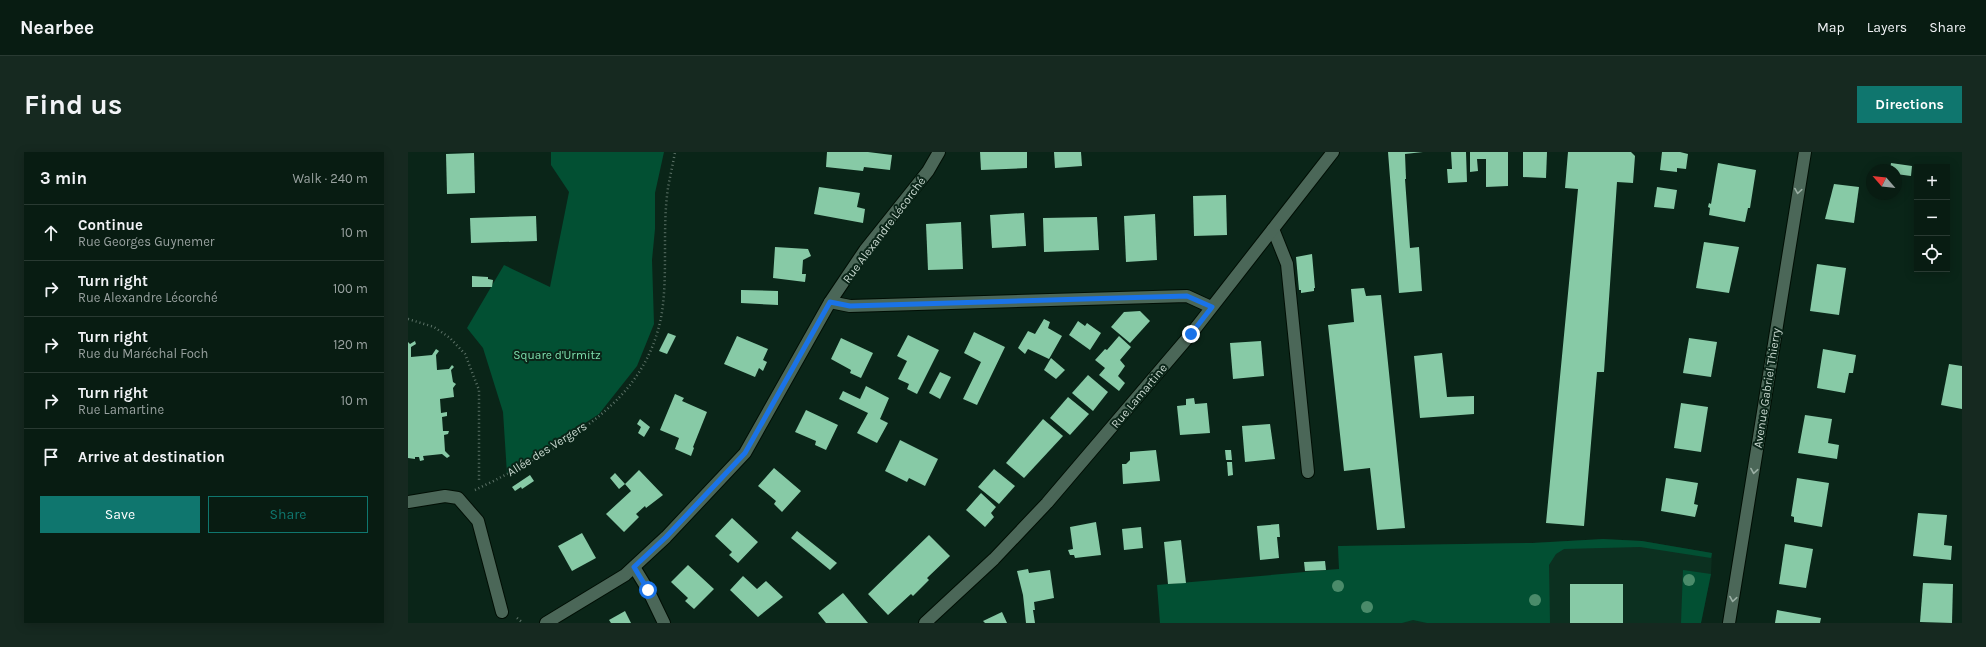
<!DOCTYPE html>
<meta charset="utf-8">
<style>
:root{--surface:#081c12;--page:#162920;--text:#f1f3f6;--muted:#98a19f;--line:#293a32;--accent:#0f766e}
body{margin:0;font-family:Karla,sans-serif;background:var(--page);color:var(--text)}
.controls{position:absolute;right:12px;top:12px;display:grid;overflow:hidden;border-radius:0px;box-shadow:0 2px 10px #0003}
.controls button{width:36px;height:36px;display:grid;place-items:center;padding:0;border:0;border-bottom:1px solid var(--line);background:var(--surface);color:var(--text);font:20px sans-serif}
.compass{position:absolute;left:1458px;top:12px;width:36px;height:36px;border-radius:50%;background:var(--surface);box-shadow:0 2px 10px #0003;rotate:298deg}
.stop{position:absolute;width:12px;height:12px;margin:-9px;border:3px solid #1a73e8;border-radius:50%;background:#fff}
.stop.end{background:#1a73e8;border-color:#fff;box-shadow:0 1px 4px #0008}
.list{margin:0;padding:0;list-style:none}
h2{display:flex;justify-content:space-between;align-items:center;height:52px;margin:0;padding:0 16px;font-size:17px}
h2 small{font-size:13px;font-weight:400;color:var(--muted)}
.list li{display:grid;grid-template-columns:26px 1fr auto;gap:12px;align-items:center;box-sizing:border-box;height:56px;padding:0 16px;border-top:1px solid var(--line)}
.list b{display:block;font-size:15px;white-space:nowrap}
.list p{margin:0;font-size:13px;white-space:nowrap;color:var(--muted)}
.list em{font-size:13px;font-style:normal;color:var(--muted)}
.actions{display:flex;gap:8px;padding:12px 16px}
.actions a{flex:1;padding:9px 0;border:1px solid var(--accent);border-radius:0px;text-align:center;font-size:14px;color:var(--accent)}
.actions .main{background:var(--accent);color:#fff}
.icon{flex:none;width:22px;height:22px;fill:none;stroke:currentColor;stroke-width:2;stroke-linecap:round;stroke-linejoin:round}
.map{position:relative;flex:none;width:1554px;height:471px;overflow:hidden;border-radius:0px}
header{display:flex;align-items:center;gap:24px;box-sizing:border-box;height:56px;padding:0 20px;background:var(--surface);border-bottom:1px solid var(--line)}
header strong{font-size:19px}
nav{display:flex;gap:22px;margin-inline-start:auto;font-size:14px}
.intro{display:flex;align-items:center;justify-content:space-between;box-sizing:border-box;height:96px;padding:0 24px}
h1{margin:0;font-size:28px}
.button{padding:10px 18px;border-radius:0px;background:var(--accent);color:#fff;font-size:14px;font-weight:700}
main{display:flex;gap:24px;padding:0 24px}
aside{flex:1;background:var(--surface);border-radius:0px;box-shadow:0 2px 10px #0003}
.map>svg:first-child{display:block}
.built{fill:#0c3020}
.green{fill:#025033}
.building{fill:#87caa6}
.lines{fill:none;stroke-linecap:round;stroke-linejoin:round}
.service-casing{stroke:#000e04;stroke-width:14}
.minor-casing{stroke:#000e04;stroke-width:14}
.tertiary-casing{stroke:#000e04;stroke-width:14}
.path{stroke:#5d7368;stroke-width:2.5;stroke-dasharray:1 3;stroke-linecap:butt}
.service{stroke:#4b6758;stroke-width:12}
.minor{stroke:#4b6758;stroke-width:12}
.tertiary{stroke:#4b6758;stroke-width:12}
.tree{fill:#4a8b6a}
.oneway{stroke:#9bafa4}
.route{stroke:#1a73e8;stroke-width:5}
.labels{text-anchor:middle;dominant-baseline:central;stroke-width:4;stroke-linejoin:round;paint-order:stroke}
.street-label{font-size:12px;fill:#c6d6cd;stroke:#0a2518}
.park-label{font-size:12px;fill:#7fdfae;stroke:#0a2518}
</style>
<header>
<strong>Nearbee</strong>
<nav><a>Map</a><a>Layers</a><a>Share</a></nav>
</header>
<div class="intro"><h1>Find us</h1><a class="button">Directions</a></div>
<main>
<aside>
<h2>3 min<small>Walk · 240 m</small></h2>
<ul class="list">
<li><svg class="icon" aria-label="ahead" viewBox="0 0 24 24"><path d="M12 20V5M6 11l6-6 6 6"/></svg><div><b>Continue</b><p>Rue Georges Guynemer</p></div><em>10 m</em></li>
<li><svg class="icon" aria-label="right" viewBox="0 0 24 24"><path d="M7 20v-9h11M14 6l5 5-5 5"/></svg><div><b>Turn right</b><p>Rue Alexandre Lécorché</p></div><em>100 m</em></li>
<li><svg class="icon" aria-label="right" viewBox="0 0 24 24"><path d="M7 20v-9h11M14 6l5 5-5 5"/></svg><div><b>Turn right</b><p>Rue du Maréchal Foch</p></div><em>120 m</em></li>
<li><svg class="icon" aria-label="right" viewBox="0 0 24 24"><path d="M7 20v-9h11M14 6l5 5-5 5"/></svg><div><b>Turn right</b><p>Rue Lamartine</p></div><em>10 m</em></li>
<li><svg class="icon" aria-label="arrive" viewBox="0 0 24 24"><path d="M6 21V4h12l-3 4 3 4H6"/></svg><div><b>Arrive at destination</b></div></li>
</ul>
<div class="actions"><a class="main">Save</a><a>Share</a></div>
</aside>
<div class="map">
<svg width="1554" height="471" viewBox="0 0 1554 471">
<rect width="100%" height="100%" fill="#0a2518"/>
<polygon class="built" points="1195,387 1234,389 1304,401 1303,422 1293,471 863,471 897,419 931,417 930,394 1124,391"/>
<g class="green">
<polygon points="143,0 256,0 247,41 247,77 244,108 246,172 229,214 191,262 99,322 95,260 75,196 59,176 96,113 142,135 161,40 143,13"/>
<polygon points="1195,387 1234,389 1304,401 1303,406 1232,395 1156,397 1148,402 1141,413 1142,471 1019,471 1005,468 994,471 752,471 749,433 931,417 930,394 1124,391"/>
<polygon points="1275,418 1303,422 1293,471 1273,471"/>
</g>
<g class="building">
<polygon points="419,0 460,0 484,3 482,18 456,15 455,19 418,15"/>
<polygon points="572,0 619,0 619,16 573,18"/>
<polygon points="646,0 673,0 674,14 647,16"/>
<polygon points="980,0 1015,0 997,2 998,27 997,27 1002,96 1011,95 1014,139 991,141"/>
<polygon points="1043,0 1058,0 1059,30 1040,31 1039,17 1044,17"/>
<polygon points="1062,0 1100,0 1100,34 1078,35 1078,7 1069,7 1070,19 1062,20"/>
<polygon points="1115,0 1139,0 1138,26 1115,25"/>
<polygon points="1160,0 1223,0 1227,4 1225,31 1209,30 1196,220 1189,220 1176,374 1138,371 1170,37 1157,36"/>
<polygon points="1254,0 1272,0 1280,2 1278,17 1269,16 1269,20 1252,18"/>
<polygon points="66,1 67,41 39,42 38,2"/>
<polygon points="1310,11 1348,18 1342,56 1340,56 1337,70 1301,63 1302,56 1300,55 1301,51 1303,52"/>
<polygon points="1483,11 1504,14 1503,24 1488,22 1488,18 1482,18"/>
<polygon points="1426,32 1451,35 1446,71 1417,67"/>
<polygon points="411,35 452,41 449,55 457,57 455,71 406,62"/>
<polygon points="1249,35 1269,38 1266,57 1246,55"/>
<polygon points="818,43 819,83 786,84 785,44"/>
<polygon points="616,61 618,94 584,96 582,63"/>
<polygon points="747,62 749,108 718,110 716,64"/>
<polygon points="128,64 129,89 63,91 62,66"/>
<polygon points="689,65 691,98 636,100 635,66"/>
<polygon points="553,70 555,117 520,118 518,72"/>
<polygon points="1296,90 1331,95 1321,141 1288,136"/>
<polygon points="367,95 400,97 403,104 395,108 394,122 398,122 397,130 365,126"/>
<polygon points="904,102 907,136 906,136 906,139 893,141 893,138 891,138 888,105"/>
<polygon points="1409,112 1438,116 1431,163 1402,159"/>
<polygon points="64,124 80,125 80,127 85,128 84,135 64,135"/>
<polygon points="956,136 958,144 973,143 997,376 969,378 962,316 936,319 920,173 946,170 943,137"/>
<polygon points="333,138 370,139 370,153 333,151"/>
<polygon points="732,159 742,169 722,191 703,175 716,160"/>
<polygon points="636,167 642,170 640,176 654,184 641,207 620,197 617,202 610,196 620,179 627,182"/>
<polygon points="670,169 677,174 679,171 693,181 682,198 661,183"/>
<polygon points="566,180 597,195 569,253 555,247 573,210 556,201"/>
<polygon points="260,181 268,184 259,202 251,199"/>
<polygon points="500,183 531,198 509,242 499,237 501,232 490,227 499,209 489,204"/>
<polygon points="329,184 360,197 355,208 359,210 355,219 351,216 347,225 316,212"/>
<polygon points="711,184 723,195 712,208 717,214 710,224 717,231 711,239 691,223 697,216 687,208 697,197 699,198"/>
<polygon points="433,186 465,201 453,226 442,221 443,218 423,207"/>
<polygon points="1281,186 1309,190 1303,225 1275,221"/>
<polygon points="7,189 8,192 3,195 3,205 24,203 28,197 31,199 28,203 29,218 41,217 44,213 46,215 43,218 45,230 48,232 45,236 46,245 32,247 33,261 39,260 39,264 34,265 35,279 41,279 40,282 36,283 37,299 42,304 39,306 34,302 15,304 16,308 12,309 11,305 7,305 7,307 0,306 0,190 2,192"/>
<polygon points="853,189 856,224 825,227 822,191"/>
<polygon points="1415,197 1448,203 1445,221 1441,221 1437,241 1409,236"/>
<polygon points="1034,201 1039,245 1066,244 1066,262 1012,266 1006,204"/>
<polygon points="643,206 657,218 648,227 636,218"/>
<polygon points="1541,212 1554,214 1554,257 1533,253"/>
<polygon points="532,220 543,225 532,247 521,241"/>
<polygon points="680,223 700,240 685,259 664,241"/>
<polygon points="458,234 481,246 472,267 480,271 469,291 449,281 460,261 431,247 435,239 452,247"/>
<polygon points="267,242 276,246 274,249 299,260 285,295 286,296 283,304 267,297 271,286 252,278"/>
<polygon points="660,245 681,262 662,283 642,266"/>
<polygon points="786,246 787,252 799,251 802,281 772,283 769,254 778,253 778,247"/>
<polygon points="1273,251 1300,255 1293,300 1266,296"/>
<polygon points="398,258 430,273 418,298 407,293 408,289 387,280"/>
<polygon points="1397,263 1424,267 1420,291 1431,293 1429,307 1390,301"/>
<polygon points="232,267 242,275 236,285 230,281 233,275 229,272"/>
<polygon points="635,267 655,284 616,326 598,311"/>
<polygon points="862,272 867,307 837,310 834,274"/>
<polygon points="492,288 530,307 517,334 501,326 499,330 477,319"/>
<polygon points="748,298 752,329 715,332 714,312 718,312 722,308 722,300"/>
<polygon points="817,298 823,298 824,308 818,308"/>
<polygon points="819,310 824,310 825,323 820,324"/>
<polygon points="366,316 393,339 374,360 366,352 368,349 350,334"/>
<polygon points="586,317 607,334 591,352 570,335"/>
<polygon points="231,318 255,343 238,356 237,354 228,362 231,365 216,380 198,362 223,339 217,332 211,337 202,326 207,321 217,332"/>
<polygon points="122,323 126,329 114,337 113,335 107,339 104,335"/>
<polygon points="1258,326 1290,331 1286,352 1290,353 1287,365 1253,359"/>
<polygon points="1389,326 1421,331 1414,375 1386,370 1386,365 1383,364"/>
<polygon points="573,341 588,355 583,361 586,365 577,375 558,358"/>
<polygon points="1510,361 1539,363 1536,393 1544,394 1543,408 1505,404"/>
<polygon points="324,366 350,390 330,411 321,403 324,400 307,384"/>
<polygon points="688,370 693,403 667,406 666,403 662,403 660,398 665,397 662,375"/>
<polygon points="871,372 872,385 869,385 871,406 852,408 849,374"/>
<polygon points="733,375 735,396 716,398 714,377"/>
<polygon points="389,379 429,411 422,418 383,386"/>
<polygon points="174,381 188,406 164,419 150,394"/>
<polygon points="521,383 542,404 519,426 521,428 505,444 503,442 480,463 460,442"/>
<polygon points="773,388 778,431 760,432 756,390"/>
<polygon points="1377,392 1405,397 1398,436 1371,432"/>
<polygon points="917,409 918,418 897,419 896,410"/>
<polygon points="280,413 306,437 286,457 277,449 280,446 263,430"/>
<polygon points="620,417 621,421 642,418 646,446 626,450 627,458 625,458 627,471 618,471 615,443 609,419"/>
<polygon points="335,424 349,437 358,429 375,445 350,465 322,438"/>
<polygon points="1515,431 1545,432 1544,471 1512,470"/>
<rect x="1162" y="432" width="53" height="39"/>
<polygon points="435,441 460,471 418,471 410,461"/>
<polygon points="1369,458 1413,466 1412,471 1367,471"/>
<polygon points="217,459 223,471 203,471 201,468"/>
<polygon points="594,460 599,471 577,471 575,469"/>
</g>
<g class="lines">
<g class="service-casing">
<polyline id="service" points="865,77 879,112 900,320"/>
</g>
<g class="minor-casing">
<g id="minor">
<polyline points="422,150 442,154 779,144 803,155"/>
<polyline points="0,350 37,344 50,346 70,369 94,460"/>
<polyline points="226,415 240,438 256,471"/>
<polyline points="138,471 217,423 258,385 337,301 422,150 457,98 520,19 531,0"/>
<polyline points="1321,471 1397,0"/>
</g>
</g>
<g class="tertiary-casing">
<polyline id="tertiary" points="517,471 586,407 639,351 783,182 925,0"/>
</g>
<g class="path">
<polyline points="0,167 26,175 42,186 57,202 71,238 71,330"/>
<path d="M67 338C117 314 192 275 225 229 240 209 250 185 254 160 260 119 254 76 260 36 262 24 265 12 267 0"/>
<polyline points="109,466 115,471"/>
</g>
<use href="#service" class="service"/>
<use href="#minor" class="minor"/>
<use href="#tertiary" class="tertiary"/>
</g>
<g class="tree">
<circle cx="1281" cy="428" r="6"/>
<circle cx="930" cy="434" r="6"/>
<circle cx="1127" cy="448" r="6"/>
<circle cx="959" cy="455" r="6"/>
</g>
<defs><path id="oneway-chevron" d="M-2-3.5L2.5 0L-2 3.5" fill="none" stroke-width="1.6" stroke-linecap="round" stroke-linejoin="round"/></defs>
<g class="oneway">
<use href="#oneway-chevron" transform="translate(1390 39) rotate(99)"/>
<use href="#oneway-chevron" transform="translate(1346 319) rotate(99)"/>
<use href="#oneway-chevron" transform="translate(1325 447) rotate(99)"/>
</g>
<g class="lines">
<polyline class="route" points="240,438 226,415 258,385 337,301 422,150 442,154 779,144 804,155 783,182"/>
</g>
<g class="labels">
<g class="street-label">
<text transform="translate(476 78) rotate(-53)">Rue Alexandre Lécorché</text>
<text transform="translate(1359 236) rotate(-81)">Avenue Gabriel Thierry</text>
<text transform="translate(731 244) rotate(-50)">Rue Lamartine</text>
<text transform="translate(139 297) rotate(-32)">Allée des Vergers</text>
</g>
<g class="park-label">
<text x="149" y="203">Square d'Urmitz</text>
</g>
</g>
</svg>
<div class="controls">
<button>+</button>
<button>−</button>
<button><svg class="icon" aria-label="locate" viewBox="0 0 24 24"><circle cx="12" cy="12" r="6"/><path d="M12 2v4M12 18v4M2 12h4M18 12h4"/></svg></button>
</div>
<svg class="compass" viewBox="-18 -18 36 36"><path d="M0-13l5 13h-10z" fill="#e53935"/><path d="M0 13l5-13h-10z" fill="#98a19f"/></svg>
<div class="stop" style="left:240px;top:438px"></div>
<div class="stop end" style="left:783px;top:182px"></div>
</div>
</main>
